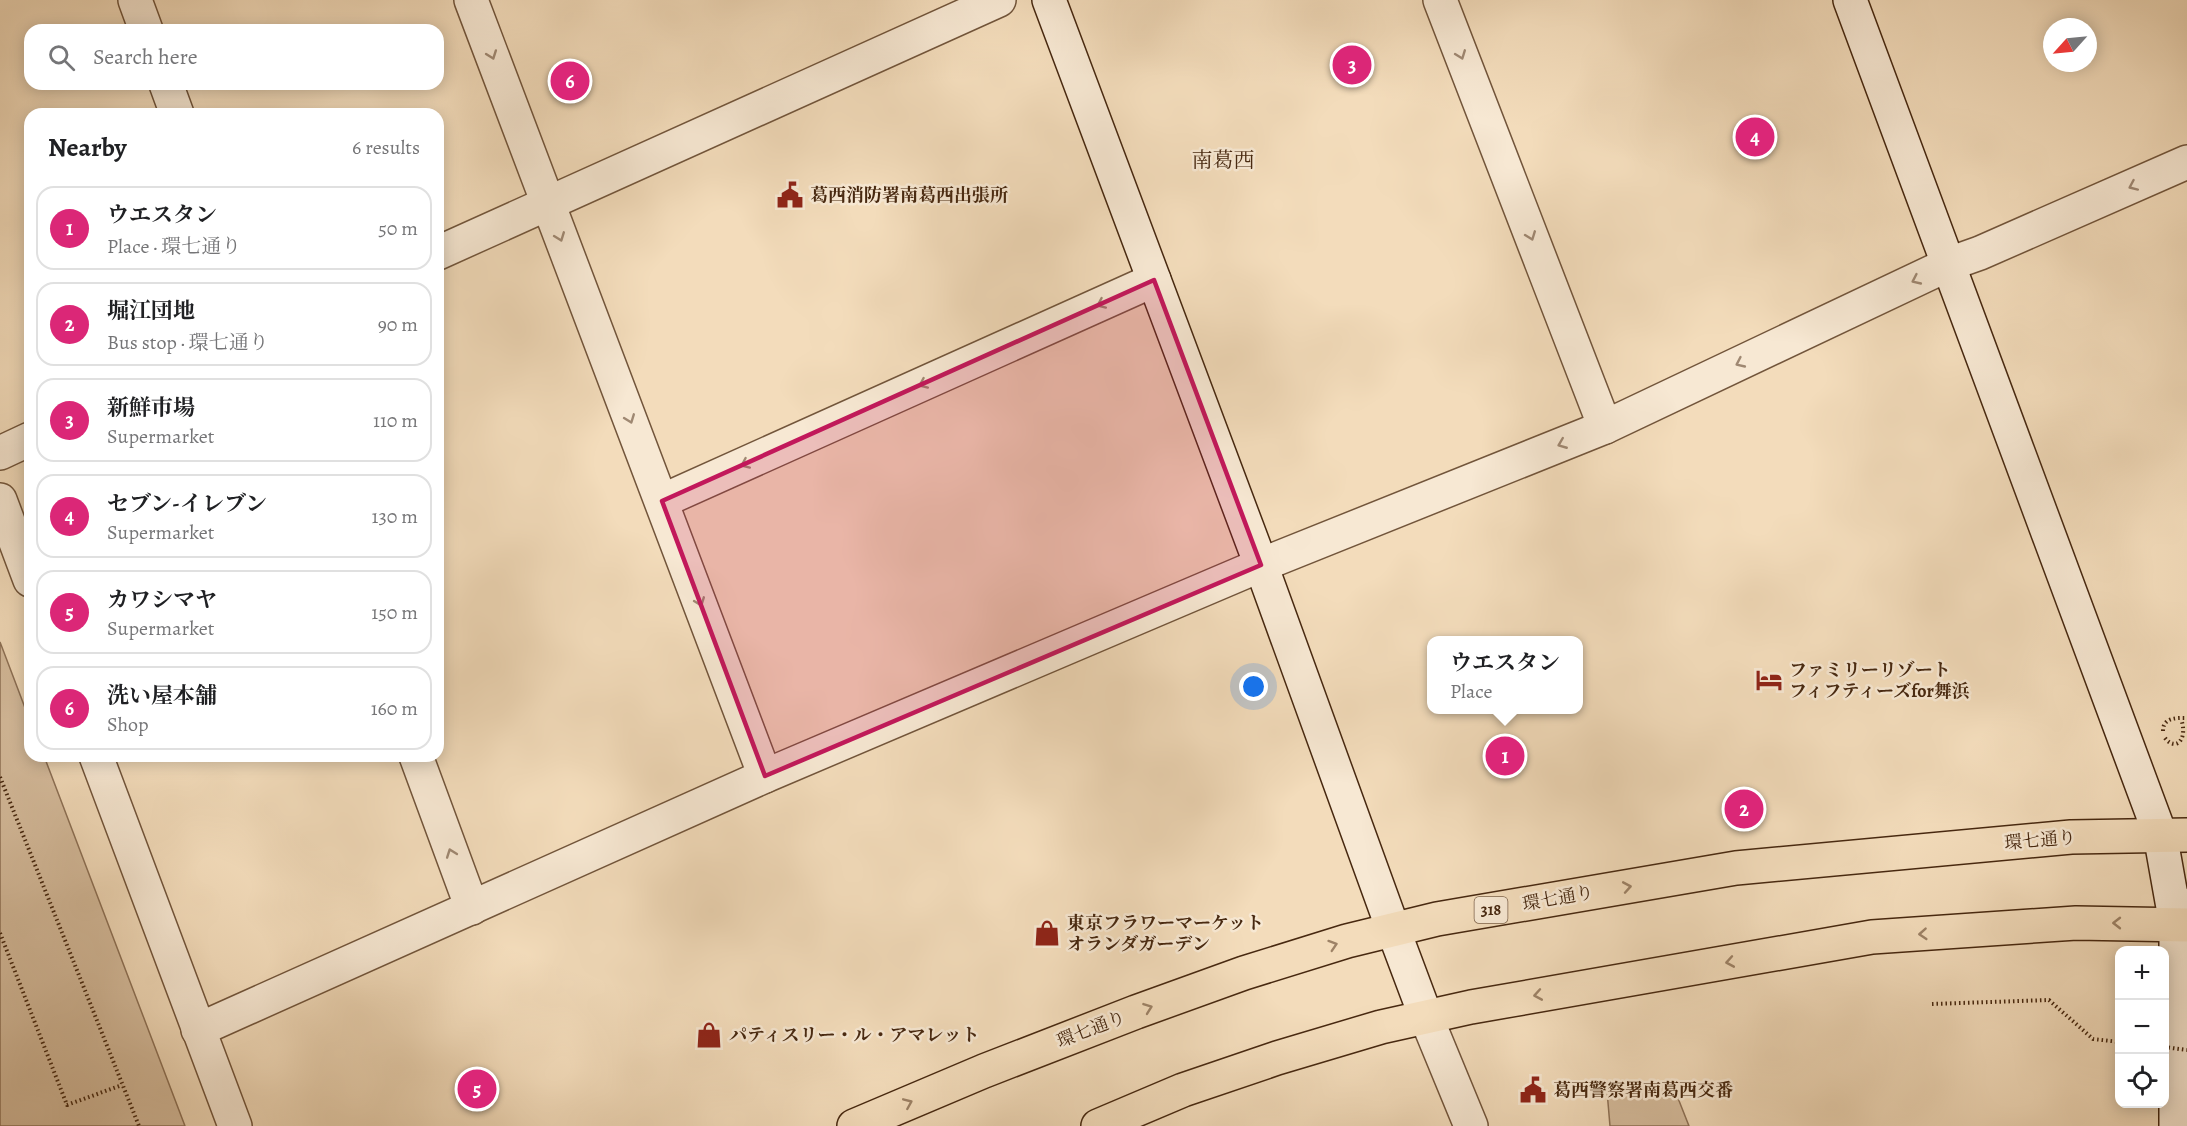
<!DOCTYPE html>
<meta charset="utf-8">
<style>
:root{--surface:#fff;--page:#f6f6f6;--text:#202124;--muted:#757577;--line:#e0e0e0;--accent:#db2777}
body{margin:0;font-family:Alegreya,"Noto Serif JP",serif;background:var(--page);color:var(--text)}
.controls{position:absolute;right:18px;bottom:18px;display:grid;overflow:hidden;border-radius:12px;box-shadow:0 3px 15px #0003}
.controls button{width:54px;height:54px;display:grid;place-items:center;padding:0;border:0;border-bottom:2px solid var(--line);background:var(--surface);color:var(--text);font:30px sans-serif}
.compass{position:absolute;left:2043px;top:18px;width:54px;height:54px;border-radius:50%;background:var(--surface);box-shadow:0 3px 15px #0003;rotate:243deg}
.you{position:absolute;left:1254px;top:687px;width:21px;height:21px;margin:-15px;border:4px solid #fff;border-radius:50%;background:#1a73e8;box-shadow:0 0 0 9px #1a73e833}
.badge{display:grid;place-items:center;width:39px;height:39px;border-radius:50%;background:var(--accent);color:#fff;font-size:20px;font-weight:700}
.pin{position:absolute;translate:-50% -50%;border:3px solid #fff;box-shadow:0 2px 6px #0006}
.popup{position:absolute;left:1427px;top:636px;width:156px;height:78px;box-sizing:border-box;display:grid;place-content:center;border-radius:12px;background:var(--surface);filter:drop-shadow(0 2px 4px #0005);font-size:20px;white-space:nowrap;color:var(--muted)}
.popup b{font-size:22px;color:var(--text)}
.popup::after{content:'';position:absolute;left:50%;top:100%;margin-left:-12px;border:12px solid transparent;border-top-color:var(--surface)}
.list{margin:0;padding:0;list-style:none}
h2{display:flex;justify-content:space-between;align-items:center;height:78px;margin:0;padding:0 24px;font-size:26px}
h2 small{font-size:20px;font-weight:400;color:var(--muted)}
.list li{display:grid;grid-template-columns:39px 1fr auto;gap:18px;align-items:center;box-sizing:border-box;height:84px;margin:0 12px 12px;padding:0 12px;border:2px solid var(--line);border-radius:18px}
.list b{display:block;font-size:22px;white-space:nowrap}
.list p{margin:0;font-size:20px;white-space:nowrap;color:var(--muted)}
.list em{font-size:20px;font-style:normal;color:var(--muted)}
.icon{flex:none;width:33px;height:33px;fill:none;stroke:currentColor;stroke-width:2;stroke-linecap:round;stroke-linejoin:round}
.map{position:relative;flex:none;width:2187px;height:1126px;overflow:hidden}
.search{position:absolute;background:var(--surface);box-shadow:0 3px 15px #0003;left:24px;top:24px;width:420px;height:66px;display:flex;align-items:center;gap:15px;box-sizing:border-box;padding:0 21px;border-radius:18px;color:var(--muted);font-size:22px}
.panel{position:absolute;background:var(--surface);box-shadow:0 3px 15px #0003;left:24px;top:108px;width:420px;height:654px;border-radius:18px}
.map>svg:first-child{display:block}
.green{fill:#d6bd9e;stroke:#8e7257;stroke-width:1.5}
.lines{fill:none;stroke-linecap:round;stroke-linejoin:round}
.street-casing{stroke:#72553b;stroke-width:36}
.secondary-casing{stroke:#472810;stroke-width:36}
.primary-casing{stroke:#472810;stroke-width:36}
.path{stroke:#472810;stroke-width:4;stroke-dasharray:1.5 3;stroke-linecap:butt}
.street{stroke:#f7e8d3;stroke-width:33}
.secondary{stroke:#f7e8d3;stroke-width:33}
.primary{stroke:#f3dcbb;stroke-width:33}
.path-bridge{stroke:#472810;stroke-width:4;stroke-dasharray:1.5 3;stroke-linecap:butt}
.oneway{stroke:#9f8872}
.oneway2{stroke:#9d8266}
.marked{fill:#c2185b;fill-opacity:0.2;stroke:#c2185b;stroke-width:4.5;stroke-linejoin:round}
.labels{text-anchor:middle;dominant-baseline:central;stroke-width:5;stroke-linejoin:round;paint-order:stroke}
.shield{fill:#f7e8d3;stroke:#7c624a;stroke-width:1.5}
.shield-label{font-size:16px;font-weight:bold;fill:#472810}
.poi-label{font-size:18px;font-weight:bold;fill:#472810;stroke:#f7e8d3;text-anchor:start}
.street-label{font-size:18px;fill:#472810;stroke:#f7e8d3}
.quarter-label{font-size:21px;fill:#472810;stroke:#f7e8d3}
</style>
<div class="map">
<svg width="2187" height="1126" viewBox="0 0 2187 1126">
<rect width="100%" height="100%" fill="#f3dcbb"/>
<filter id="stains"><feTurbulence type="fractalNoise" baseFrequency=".00333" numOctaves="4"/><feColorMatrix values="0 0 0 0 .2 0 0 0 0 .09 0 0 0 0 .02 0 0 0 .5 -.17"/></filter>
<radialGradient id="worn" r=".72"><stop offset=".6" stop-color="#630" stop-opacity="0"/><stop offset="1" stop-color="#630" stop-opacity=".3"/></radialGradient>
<g class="green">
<polygon points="0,642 30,721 30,756 44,756 185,1126 0,1126"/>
<polygon points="1672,1083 1689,1126 1610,1126 1607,1091"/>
</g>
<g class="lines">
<g class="street-casing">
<g id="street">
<polyline points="135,0 146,30"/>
<polyline points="471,0 765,776"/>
<polyline points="1440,0 1605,427"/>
<polyline points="166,84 177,114"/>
<polyline points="438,253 999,0"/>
<polyline points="0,453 30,439"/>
<polyline points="0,500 30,580"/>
<polyline points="662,501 1154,280"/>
<polyline points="96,756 235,1126"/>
<polyline points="416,756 472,908"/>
<polyline points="1426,1017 1471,1126"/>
<polyline points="198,1030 765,776 1261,565 1605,427 1949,264 1980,253 2187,162"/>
</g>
</g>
<g class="secondary-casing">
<g id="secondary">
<polyline points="1049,0 1261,565 1393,929 1426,1017"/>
<polyline points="1850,0 2160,834 2176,924"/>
<polyline points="2176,1126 2176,924 2178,903"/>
</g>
</g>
<g class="primary-casing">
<g id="primary">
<polyline points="854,1126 984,1071 1136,1012 1244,973 1347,941 1437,919 1736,868 2071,837 2187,835"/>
<polyline points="1098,1126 1183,1090 1277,1058 1381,1027 1471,1007 1872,937 2076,923 2187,925"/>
</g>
</g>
<g class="path">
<path d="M2163 731C2163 717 2177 718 2187 718"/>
<path d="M2165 738C2175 751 2187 741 2182 722"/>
<polyline points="0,777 139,1126"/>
<polyline points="0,933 67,1105 122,1085"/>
<polyline points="1932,1004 2049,1000 2093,1039 2120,1042"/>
</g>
<use href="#street" class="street"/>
<use href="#secondary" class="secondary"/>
<use href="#primary" class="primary"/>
<polyline class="path-bridge" points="2164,1047 2187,1050"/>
</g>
<defs><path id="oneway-chevron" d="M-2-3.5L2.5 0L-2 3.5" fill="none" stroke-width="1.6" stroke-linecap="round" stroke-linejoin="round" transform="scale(1.5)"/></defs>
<g class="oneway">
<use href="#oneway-chevron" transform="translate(492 55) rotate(70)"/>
<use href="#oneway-chevron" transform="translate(1461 55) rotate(69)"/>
<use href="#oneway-chevron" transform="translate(2133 186) rotate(156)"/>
<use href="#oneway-chevron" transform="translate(1531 236) rotate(69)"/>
<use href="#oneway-chevron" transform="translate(560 237) rotate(69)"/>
<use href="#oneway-chevron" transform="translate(1916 280) rotate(155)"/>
<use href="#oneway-chevron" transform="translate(1101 304) rotate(156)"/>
<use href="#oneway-chevron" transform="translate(1740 363) rotate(155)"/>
<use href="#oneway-chevron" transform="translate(923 384) rotate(156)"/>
<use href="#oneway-chevron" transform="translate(630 419) rotate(69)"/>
<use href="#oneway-chevron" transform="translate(1562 444) rotate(158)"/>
<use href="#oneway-chevron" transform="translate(745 464) rotate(156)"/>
<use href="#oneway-chevron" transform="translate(700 602) rotate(69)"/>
<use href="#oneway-chevron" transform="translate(451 853) rotate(-110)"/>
</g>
<g class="oneway2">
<use href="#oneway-chevron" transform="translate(1627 887) rotate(-10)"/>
<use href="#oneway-chevron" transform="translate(2117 923) rotate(-180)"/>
<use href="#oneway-chevron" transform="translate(1923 934) rotate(176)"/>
<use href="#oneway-chevron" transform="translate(1333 945) rotate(-18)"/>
<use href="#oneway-chevron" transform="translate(1730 962) rotate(170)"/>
<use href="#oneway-chevron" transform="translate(1538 995) rotate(170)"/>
<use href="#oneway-chevron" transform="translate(1148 1008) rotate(-20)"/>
<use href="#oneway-chevron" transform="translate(908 1103) rotate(-23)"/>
</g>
<path class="marked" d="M1154 280 1261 565 765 776 662 501Z"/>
<defs>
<g id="civic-bare" transform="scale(2.07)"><path d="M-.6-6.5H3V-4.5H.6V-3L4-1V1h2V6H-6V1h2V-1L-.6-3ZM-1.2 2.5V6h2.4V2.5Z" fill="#8f2418" stroke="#f7e8d3" stroke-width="2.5" paint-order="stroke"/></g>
<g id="hotel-bare" transform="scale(2.07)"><path d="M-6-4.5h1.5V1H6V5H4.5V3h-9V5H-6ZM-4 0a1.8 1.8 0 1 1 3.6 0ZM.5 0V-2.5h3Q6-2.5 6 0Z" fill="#8f2418" stroke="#f7e8d3" stroke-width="2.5" paint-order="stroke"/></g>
<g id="shop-bare" transform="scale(2.07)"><path d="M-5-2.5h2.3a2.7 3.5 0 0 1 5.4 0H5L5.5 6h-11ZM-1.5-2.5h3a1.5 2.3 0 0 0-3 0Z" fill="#8f2418" stroke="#f7e8d3" stroke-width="2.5" paint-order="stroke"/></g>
</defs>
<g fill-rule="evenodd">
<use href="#civic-bare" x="790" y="195"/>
<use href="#hotel-bare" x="1769" y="680"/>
<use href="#shop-bare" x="1047" y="933"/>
<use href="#shop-bare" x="709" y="1035"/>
<use href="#civic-bare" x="1533" y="1090"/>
</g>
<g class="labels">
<rect class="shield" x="1474.5" y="897" width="33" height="26" rx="4.5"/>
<g class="shield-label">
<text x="1491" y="910">318</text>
</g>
<g class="poi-label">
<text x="810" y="195">葛西消防署南葛西出張所</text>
<text x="1789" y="670">ファミリーリゾート<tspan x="1789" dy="21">フィフティーズfor舞浜</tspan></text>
<text x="1067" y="923">東京フラワーマーケット<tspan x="1067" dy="21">オランダガーデン</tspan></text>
<text x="729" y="1035">パティスリー・ル・アマレット</text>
<text x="1553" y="1090">葛西警察署南葛西交番</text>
</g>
<g class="street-label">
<text transform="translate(2040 840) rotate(-5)">環七通り</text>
<text transform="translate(1558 898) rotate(-10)">環七通り</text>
<text transform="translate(1091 1029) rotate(-21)">環七通り</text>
</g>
<g class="quarter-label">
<text x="1223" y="160">南葛西</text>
</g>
</g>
<rect width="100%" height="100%" filter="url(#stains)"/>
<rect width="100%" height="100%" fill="url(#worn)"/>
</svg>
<div class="controls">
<button>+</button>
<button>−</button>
<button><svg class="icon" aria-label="locate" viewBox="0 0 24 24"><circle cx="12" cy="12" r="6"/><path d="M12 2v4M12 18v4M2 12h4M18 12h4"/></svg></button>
</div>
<svg class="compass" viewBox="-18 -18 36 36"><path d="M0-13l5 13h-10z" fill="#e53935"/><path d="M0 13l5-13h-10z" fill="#757577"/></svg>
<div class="you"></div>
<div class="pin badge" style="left:1505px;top:756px">1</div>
<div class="popup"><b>ウエスタン</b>Place</div>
<div class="pin badge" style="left:1744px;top:809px">2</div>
<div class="pin badge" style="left:1352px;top:65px">3</div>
<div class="pin badge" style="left:1755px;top:137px">4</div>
<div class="pin badge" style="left:477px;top:1089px">5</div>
<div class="pin badge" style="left:570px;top:81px">6</div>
<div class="search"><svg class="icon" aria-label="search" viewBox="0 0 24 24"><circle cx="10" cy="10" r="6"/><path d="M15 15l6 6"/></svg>Search here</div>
<section class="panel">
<h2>Nearby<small>6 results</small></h2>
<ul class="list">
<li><span class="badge">1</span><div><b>ウエスタン</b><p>Place · 環七通り</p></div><em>50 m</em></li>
<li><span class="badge">2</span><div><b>堀江団地</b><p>Bus stop · 環七通り</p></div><em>90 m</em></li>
<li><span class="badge">3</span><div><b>新鮮市場</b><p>Supermarket</p></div><em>110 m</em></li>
<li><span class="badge">4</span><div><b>セブン-イレブン</b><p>Supermarket</p></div><em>130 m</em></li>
<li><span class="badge">5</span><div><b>カワシマヤ</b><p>Supermarket</p></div><em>150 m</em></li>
<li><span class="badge">6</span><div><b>洗い屋本舗</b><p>Shop</p></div><em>160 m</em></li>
</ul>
</section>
</div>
